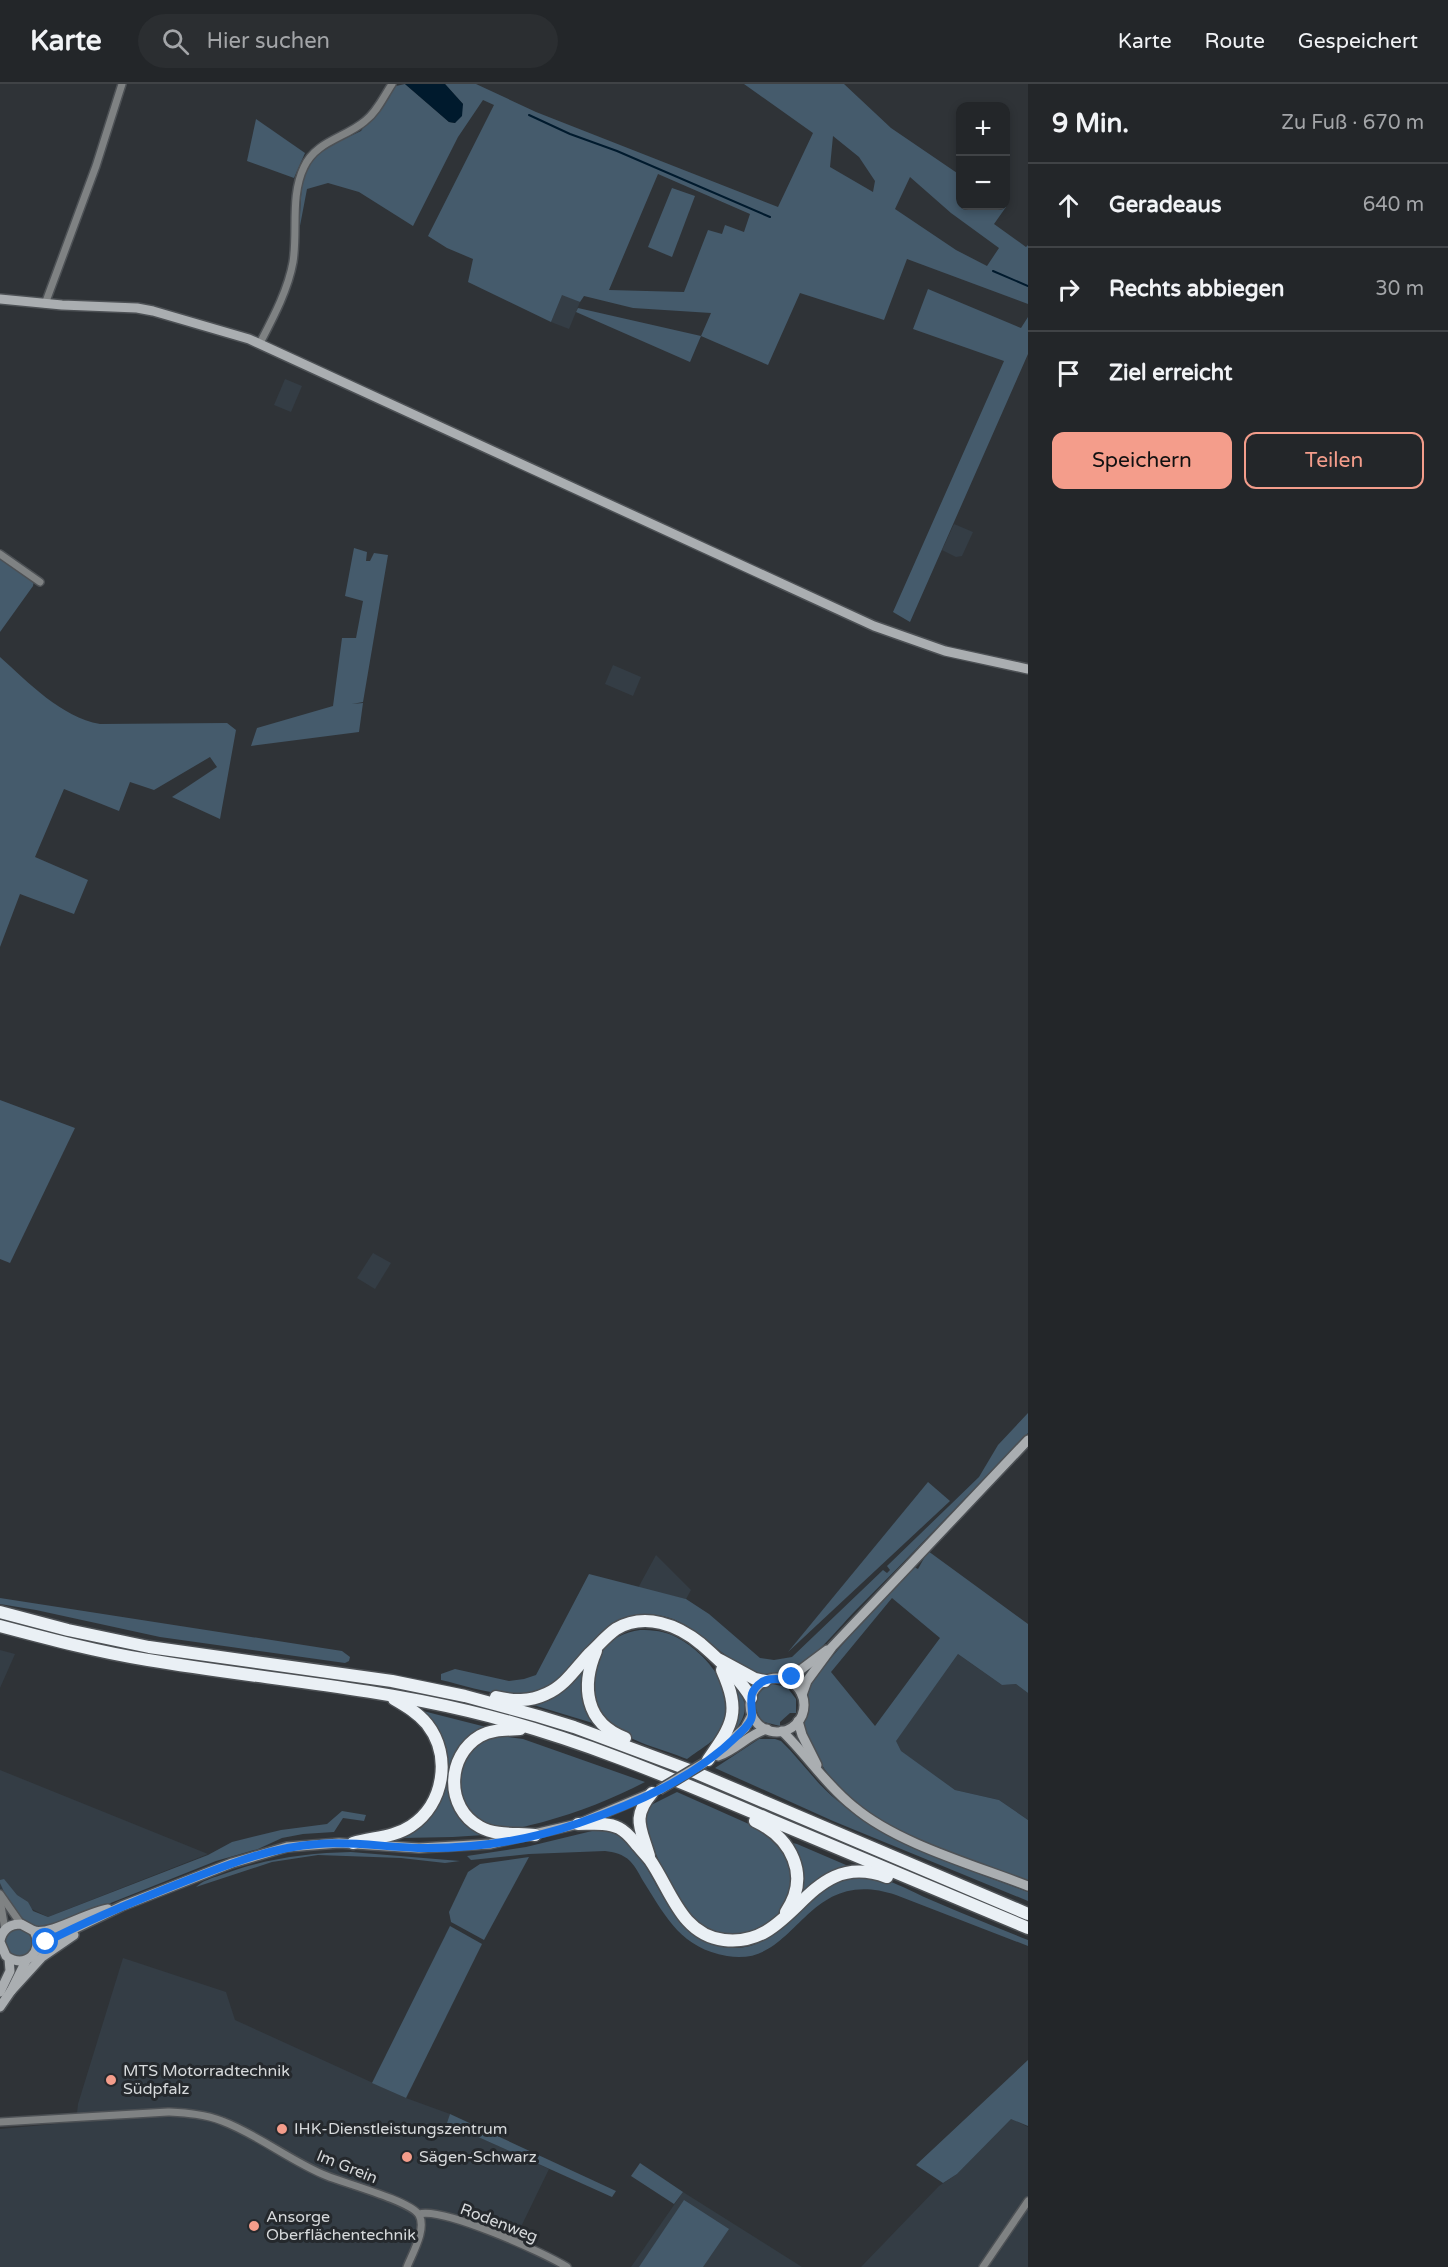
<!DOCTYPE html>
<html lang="de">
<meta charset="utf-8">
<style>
:root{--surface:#232629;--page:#2b2e31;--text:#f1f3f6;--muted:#a3a5a8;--line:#404346;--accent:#f49d8b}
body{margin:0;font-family:"Varela Round",sans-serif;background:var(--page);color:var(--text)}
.controls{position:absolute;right:18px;top:18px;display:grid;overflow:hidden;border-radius:12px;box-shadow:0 3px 9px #0003}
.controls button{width:54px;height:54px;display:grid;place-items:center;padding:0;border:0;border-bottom:2px solid var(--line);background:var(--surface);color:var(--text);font:30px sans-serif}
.stop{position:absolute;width:18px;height:18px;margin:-14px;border:4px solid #1a73e8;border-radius:50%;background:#fff}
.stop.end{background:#1a73e8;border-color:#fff;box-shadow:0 2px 6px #0008}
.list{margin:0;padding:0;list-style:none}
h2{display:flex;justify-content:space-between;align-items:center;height:78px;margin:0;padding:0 24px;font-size:26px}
h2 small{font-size:20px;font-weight:400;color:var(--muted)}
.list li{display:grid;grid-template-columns:39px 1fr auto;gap:18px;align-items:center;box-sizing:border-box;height:84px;padding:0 24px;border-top:2px solid var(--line)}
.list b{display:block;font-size:22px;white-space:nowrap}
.list em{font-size:20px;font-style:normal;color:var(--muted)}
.actions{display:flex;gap:12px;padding:18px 24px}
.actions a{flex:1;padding:14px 0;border:2px solid var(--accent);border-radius:12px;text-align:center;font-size:21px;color:var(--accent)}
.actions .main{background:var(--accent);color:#111}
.icon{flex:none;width:33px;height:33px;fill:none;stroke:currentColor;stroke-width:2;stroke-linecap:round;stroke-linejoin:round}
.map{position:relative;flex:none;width:1028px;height:2183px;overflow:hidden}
header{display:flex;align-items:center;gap:36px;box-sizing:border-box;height:84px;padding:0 30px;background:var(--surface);border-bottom:2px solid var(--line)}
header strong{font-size:28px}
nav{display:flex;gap:33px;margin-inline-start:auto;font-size:21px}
.search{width:420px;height:54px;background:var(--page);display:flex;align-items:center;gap:15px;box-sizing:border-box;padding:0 21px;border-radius:33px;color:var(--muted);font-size:22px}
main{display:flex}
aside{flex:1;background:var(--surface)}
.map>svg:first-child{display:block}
.built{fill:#343d45}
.green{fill:#455b6c;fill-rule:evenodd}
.water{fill:#001a2d}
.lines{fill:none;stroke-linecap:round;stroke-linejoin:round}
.stream{stroke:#001a2d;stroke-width:2}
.street-casing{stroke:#4d5155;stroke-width:10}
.secondary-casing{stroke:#4d5155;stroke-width:12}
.highway-casing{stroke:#4d5155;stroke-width:15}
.street{stroke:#7f8283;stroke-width:7}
.secondary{stroke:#aaaeb1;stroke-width:9}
.highway{stroke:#eaf0f5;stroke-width:12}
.secondary-bridge-casing{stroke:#4d5155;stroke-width:12;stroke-linecap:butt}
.secondary-bridge{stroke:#aaaeb1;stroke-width:9}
.route{stroke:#1a73e8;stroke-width:8}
.poi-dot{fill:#f49d8b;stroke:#25292d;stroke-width:2}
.labels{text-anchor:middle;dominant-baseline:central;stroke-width:6;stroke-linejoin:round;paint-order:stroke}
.poi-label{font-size:16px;fill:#d6d9db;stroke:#25292d;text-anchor:start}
.street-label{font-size:16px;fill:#d6d9db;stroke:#25292d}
</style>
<header>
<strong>Karte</strong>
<div class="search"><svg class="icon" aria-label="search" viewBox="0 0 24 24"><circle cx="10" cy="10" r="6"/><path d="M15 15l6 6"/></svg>Hier suchen</div>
<nav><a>Karte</a><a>Route</a><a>Gespeichert</a></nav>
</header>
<main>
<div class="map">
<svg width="1028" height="2183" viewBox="0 0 1028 2183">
<rect width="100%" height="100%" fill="#2f3337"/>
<g class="built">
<polygon points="562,210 580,218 569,245 551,238"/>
<polygon points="285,295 302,302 291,328 274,321"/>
<polygon points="954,440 973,448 962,472 956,473 942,466"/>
<polygon points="613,581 641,593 633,612 605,600"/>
<polygon points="373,1169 391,1179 375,1205 357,1194"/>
<polygon points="656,1471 691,1506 686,1515 638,1504"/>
<polygon points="0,1566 15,1570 0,1604"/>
<polygon points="958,1570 1002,1601 1016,1600 1028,1609 1028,1736 999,1716 955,1706 900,1667 895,1657"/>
<polygon points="0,1686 208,1770 48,1833 16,1817 0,1826"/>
<polygon points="123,1874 226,1908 235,1936 406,2014 450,2030 448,2039 549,2085 517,2151 574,2183 0,2183 0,2045 76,2038 78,2020"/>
<polygon points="1011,2034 1028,2043 1028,2183 861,2183 939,2102 957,2090"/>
<polygon points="683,2108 802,2183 631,2183"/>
</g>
<g class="green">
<path d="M394 0 396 2 405 0 449 38 455 39 463 20 445 0H476L536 28 778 123 813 49 744 0H844L891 44 960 91V122L1006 123 994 140 1026 163 1028 161V220L907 175 884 236 800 209 768 281 701 252 690 278 576 228 578 224 701 252 711 229 633 224 584 212 580 218 562 211 551 238 468 198 473 175 447 164 428 152 494 21 483 16 458 53 413 142 359 108 328 99 307 105 299 147 302 96 314 73 321 66 361 47ZM833 52 859 73 875 97 873 108 830 83ZM658 90 750 130 744 148 725 141 722 150 708 146 684 208 609 206ZM910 93 951 129 999 164 987 182 956 166 895 125Z"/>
<polygon points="256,35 305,69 294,94 247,77"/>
<polygon points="672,104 695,112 672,173 648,163"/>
<polygon points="928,205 1021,244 1028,233 1028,270 910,538 893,528 1004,277 913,245"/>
<polygon points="354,464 367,468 366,477 370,477 374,469 388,471 363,618 352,620 363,619 359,648 251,662 257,644 333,622 342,554 356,554 363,517 345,512"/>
<polygon points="0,473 34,496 33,502 0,548"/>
<path d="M0 573C29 599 61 633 100 640L227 639 236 646 220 735 172 713 217 683 210 673 154 706 130 698 119 727 64 705 35 773 88 796 74 830 20 810 0 863Z"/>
<polygon points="0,1016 75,1044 10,1179 0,1175"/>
<path d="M1028 1329V1349C971 1408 915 1467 857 1525 842 1540 813 1576 795 1585 786 1590 765 1592 755 1589 748 1587 742 1582 736 1578 698 1554 678 1520 628 1534 609 1539 598 1553 586 1567 577 1577 569 1589 559 1598 527 1624 476 1604 441 1596V1590L455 1585 509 1597 524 1595 536 1591 589 1490 686 1515 709 1530 760 1574 774 1576 792 1573 883 1486 887 1489 890 1486 887 1482 979 1393 998 1361Z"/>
<polygon points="928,1398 950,1417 788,1568"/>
<path d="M928 1467 1028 1540V1609L1016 1600 1002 1601 958 1570 896 1657 901 1667 955 1706 999 1716 1028 1736V1798C953 1769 862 1748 818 1675 813 1666 806 1656 804 1646 802 1638 807 1631 808 1624 810 1616 806 1609 809 1601 842 1559 877 1521 914 1483L918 1485ZM892 1514 940 1554 875 1642 831 1588Z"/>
<polygon points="0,1514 342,1567 350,1573 349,1577 345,1579 160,1553 36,1526 0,1520"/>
<path d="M640 1546C653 1546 665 1547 676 1553 704 1567 739 1607 725 1641 718 1656 700 1665 687 1675 662 1665 630 1658 610 1641 590 1624 589 1591 601 1569 609 1555 625 1548 640 1546Z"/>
<polygon points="584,1583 596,1640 530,1620"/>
<path d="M733 1599C751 1620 747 1633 730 1653Z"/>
<path d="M772 1600 787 1603 796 1615V1629H790L780 1638V1642L764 1638C750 1625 754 1607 772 1600Z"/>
<path d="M423 1627 486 1643C462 1652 455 1671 449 1694L484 1751 453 1753 402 1754 401 1752 442 1708 427 1632Z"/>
<path d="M500 1652 523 1655 645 1698C612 1715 579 1728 543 1738 530 1741 512 1747 498 1745 461 1738 444 1692 471 1664 479 1657 491 1654 500 1652Z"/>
<path d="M759 1655H775L781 1657C801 1676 816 1700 838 1717 894 1762 962 1783 1028 1808V1817L833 1737 715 1684Z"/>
<polygon points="677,1708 767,1748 789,1775 792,1803 783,1825 768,1841 745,1851 725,1851 706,1844 689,1831 661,1782 643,1739 647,1723"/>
<path d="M342 1727 366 1731 364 1737 343 1734 334 1748 303 1750 282 1754 258 1765 216 1777 48 1844C18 1845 11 1823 0 1799V1796L4 1795 17 1811 28 1818 33 1827 48 1833 208 1771 232 1758 281 1746 327 1740Z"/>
<path d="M605 1746C653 1754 657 1847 718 1862 784 1878 799 1796 858 1792 883 1790 909 1807 931 1816 963 1830 996 1843 1028 1856V1862L896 1811C803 1780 798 1885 727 1872 682 1864 667 1835 645 1800 640 1792 636 1783 630 1777 623 1770 614 1768 605 1767L529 1770 471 1776 467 1772 526 1763 592 1747Z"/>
<polygon points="793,1759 797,1760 853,1784 800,1811 799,1777"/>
<path d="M351 1768 460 1777 445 1779 401 1774 318 1771 272 1778 196 1803C202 1797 212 1794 221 1791 263 1775 306 1769 351 1768Z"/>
<polygon points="529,1773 484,1856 451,1838 449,1828 468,1788 480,1780"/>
<polygon points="450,1842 482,1860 406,2014 372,1999"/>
<circle cx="18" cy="1859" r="14"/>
<polygon points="1028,1976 1028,2042 1011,2035 957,2090 943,2099 916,2081"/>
<polygon points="450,2030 616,2107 612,2113 447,2039"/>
<polygon points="640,2079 683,2108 674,2120 631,2092"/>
<polygon points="684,2116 729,2145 703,2183 639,2183"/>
</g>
<polygon class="water" points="405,0 445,0 463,20 462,32 455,39 449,38"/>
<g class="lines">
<g class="stream">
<polyline points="529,31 570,50 617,67 770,133"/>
<polyline points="993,187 1028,202"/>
</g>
<g class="street-casing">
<g id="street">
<polyline points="45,220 96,82 122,0"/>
<path d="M260 259C273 234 288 206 293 178 298 147 290 112 304 83 316 57 345 54 365 37 377 28 384 12 392 0"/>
<polyline points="0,470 40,498"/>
<polyline points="0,1810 21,1840"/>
<polyline points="0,1815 5,1846"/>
<path d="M0 2038 168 2028C185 2029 205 2030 222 2037 259 2051 290 2077 327 2092 344 2099 411 2117 419 2131 427 2145 412 2170 407 2183"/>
<path d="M419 2130C443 2123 543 2168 567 2183"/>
<polyline points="983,2183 1028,2117"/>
</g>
</g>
<g class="secondary-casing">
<g id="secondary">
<polyline points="0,215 62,221 137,224 153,227 249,255 874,542 945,567 1028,585"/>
<circle cx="777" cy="1621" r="27"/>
<polyline points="787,1596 827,1566"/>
<polyline points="802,1611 807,1597 832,1563 1028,1356"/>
<polyline points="798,1637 802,1651 817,1681"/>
<path d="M782 1647C807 1671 826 1701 854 1723 898 1760 974 1781 1028 1802"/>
<polyline points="713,1672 745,1644 752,1631"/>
<path d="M718 1672C736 1666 749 1650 767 1645"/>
<path d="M34 1847C52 1851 87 1828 108 1825"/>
<path d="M0 1857C2 1846 9 1840 21 1840L34 1847C45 1868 25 1886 6 1872L0 1858"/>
<polyline points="37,1866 51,1856 122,1822 232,1779 287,1763 339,1759 419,1764 490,1760 578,1740 652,1709"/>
<polyline points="11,1907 42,1873 74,1851"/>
<polyline points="0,1908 10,1887 9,1875"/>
<polyline points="0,1923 11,1907 26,1877"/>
</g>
</g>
<g class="highway-casing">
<g id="highway">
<polyline points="0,1528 68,1546 149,1563 392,1597 465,1612 538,1632 574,1643 692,1687 1028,1830"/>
<path d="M0 1542C49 1555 98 1568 148 1576 254 1594 363 1602 468 1627 574 1652 674 1695 773 1737 858 1773 943 1808 1028 1844"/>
<path d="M596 1567C581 1602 585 1639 625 1654"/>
<polyline points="720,1576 755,1595 765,1597"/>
<path d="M496 1613C513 1617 529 1618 546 1610 565 1602 575 1585 589 1570 598 1562 606 1552 616 1545 645 1528 678 1541 701 1560 716 1573 742 1597 751 1614"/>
<path d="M520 1645C507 1646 492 1645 480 1652 446 1672 445 1724 480 1743 496 1752 517 1749 535 1751"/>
<path d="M708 1676C733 1640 741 1629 722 1586"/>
<path d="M755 1737C791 1754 811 1791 786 1828"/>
<path d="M578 1740C591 1740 607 1738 619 1744 627 1748 632 1755 638 1762 642 1767 646 1771 650 1776 671 1806 681 1851 724 1856 797 1865 806 1763 887 1793"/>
<path d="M353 1759C373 1753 393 1754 411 1742 444 1720 452 1672 427 1640 418 1629 406 1622 394 1615"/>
<path d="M649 1772C641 1744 631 1734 652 1709"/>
</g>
</g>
<use href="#street" class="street"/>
<use href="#secondary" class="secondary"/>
<use href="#highway" class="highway"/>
<g class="secondary-bridge-casing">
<polyline id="secondary-bridge" points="659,1706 704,1679"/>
</g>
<use href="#secondary-bridge" class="secondary-bridge"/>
</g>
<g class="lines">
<path class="route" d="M46 1858C90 1835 137 1816 183 1798 227 1781 271 1763 318 1760 351 1757 384 1763 418 1764 472 1765 527 1757 579 1739 635 1720 694 1694 737 1652 742 1647 752 1639 752 1631 752 1617 747 1608 762 1598 772 1592 782 1598 792 1593"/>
</g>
<g class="poi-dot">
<circle cx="111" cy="1996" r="6"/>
<circle cx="282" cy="2045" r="6"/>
<circle cx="407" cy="2073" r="6"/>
<circle cx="254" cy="2142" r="6"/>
</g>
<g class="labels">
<g class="poi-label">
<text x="123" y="1987">MTS Motorradtechnik<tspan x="123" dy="18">Südpfalz</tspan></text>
<text x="294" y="2045">IHK-Dienstleistungszentrum</text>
<text x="419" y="2073">Sägen-Schwarz</text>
<text x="266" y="2133">Ansorge<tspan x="266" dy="18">Oberflächentechnik</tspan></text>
</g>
<g class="street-label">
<text transform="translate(347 2083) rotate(22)">Im Grein</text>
<text transform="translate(499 2139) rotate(21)">Rodenweg</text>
</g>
</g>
</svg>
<div class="controls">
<button>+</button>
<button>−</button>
</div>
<div class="stop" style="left:46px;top:1858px"></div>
<div class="stop end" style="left:792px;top:1593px"></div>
</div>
<aside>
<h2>9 Min.<small>Zu Fuß · 670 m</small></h2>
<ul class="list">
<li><svg class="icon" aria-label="ahead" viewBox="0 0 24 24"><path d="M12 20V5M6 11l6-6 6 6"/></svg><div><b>Geradeaus</b></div><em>640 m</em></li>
<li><svg class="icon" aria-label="right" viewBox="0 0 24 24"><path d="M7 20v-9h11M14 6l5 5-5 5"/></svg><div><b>Rechts abbiegen</b></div><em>30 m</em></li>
<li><svg class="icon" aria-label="arrive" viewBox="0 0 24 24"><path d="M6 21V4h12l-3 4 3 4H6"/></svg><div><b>Ziel erreicht</b></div></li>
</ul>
<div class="actions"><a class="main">Speichern</a><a>Teilen</a></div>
</aside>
</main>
